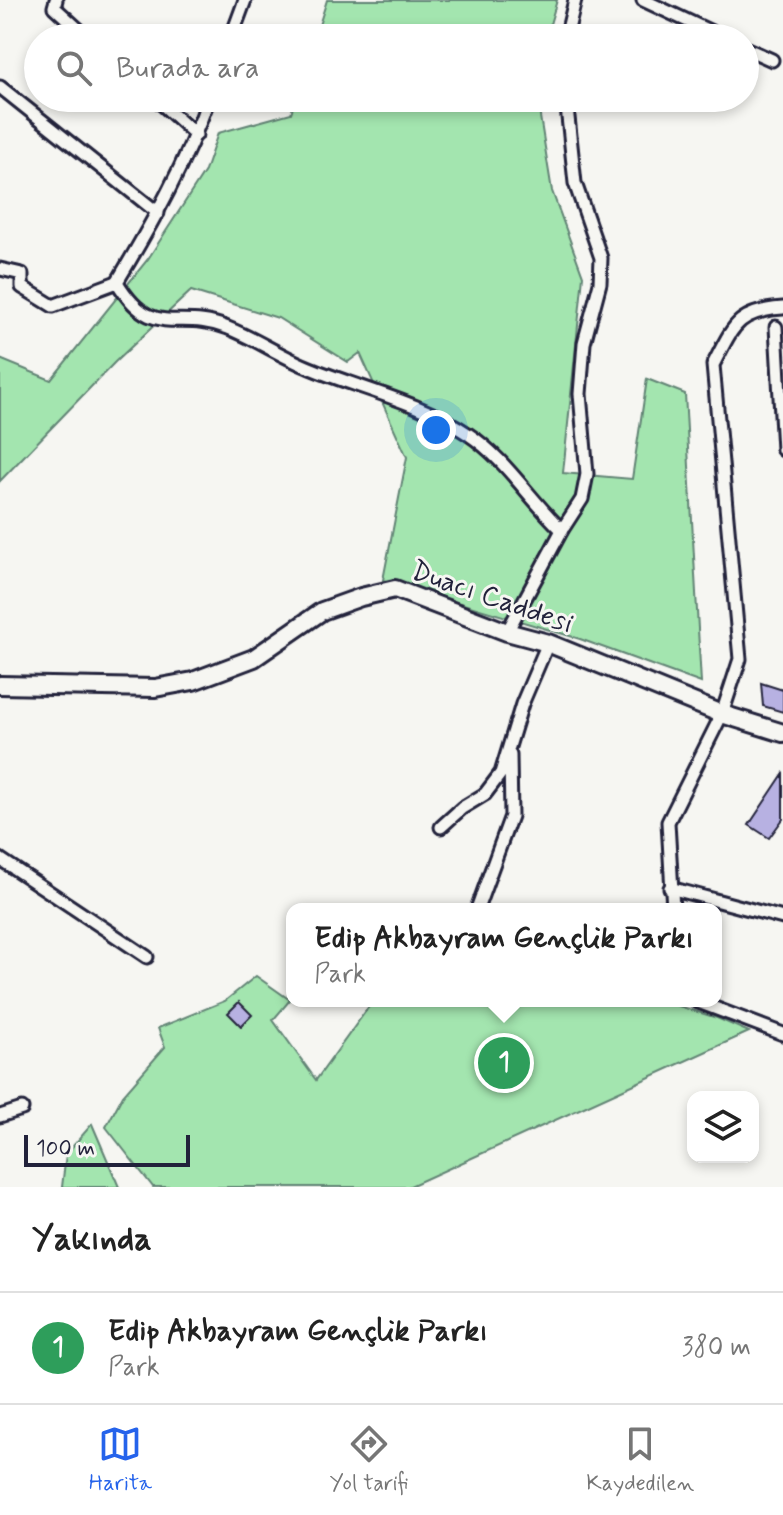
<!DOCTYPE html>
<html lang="tr">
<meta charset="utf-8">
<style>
:root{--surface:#fff;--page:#f2f2f2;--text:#222;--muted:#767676;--line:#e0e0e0;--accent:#2563eb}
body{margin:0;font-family:Mynerve,sans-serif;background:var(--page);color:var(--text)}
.controls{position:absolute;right:24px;bottom:24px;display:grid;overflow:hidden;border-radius:16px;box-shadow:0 4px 12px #0003}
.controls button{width:72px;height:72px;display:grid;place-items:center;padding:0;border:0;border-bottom:2px solid var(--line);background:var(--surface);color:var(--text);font:40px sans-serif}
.scale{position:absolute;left:24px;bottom:20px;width:166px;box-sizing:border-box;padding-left:8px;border:4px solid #22223b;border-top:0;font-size:22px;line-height:28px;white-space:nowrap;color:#22223b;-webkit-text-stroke:6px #f6f6f2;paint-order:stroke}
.you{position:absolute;left:436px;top:430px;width:28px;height:28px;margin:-20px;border:6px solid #fff;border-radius:50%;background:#1a73e8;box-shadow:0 0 0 12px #1a73e833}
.badge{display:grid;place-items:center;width:52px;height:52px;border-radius:50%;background:var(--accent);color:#fff;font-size:26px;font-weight:700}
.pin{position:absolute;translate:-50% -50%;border:4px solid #fff;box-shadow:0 2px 8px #0006}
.popup{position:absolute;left:286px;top:903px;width:436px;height:104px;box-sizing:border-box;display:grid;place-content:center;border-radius:16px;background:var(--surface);filter:drop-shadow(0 2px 6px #0005);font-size:26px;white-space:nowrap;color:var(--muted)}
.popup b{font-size:30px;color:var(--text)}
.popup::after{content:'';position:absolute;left:50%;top:100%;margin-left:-16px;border:16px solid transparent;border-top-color:var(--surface)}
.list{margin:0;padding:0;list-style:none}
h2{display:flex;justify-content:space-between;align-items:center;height:104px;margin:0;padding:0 32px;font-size:34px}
h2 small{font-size:26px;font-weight:400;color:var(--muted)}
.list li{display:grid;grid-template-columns:52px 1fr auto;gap:24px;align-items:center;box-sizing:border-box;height:112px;padding:0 32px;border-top:2px solid var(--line)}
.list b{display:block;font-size:30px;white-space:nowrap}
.list p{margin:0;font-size:26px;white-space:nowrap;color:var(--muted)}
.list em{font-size:26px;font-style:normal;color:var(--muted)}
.icon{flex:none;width:44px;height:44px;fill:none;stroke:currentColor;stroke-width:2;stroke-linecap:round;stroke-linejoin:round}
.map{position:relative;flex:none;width:783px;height:1187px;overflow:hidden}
.search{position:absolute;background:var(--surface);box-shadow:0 4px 12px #0003;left:24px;right:24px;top:24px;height:88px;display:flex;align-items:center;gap:20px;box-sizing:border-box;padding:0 28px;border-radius:44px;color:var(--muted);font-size:30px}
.sheet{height:216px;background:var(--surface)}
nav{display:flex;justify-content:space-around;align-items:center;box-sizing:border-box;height:112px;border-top:2px solid var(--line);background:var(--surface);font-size:22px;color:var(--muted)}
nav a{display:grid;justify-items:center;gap:4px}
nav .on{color:var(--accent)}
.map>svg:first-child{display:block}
.green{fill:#a3e5af;stroke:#628475;stroke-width:2}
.building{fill:#b7b1e2;stroke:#22223b;stroke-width:2}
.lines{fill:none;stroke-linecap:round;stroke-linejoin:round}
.street-casing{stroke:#22223b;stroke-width:17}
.secondary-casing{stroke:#22223b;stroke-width:22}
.street{stroke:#f6f6f2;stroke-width:11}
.secondary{stroke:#f6f6f2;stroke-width:16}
.labels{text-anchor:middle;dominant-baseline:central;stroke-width:6;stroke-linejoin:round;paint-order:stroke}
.street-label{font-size:28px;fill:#22223b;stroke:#f6f6f2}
</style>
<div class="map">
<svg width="783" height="1187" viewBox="0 0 783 1187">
<rect width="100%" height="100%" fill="#f6f6f2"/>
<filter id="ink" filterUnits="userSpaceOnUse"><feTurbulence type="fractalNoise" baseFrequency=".0125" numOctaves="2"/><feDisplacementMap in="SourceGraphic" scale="16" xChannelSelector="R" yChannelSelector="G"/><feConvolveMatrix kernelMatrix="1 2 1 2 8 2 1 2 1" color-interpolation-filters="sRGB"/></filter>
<g filter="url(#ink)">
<g class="green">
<polygon points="327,0 557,0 546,38 315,38"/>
<polygon points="296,98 537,98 552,191 583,276 563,473 632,479 647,379 685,394 701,683 580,639 383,580 407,457 360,353 348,362 278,318 191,291 115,362 0,481 0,359 51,380 148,259 205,171 218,133 291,113"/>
<polygon points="256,976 290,1000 273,1020 316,1080 373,1001 663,1001 717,1018 749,1032 408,1187 153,1187 106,1127 123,1095 165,1047 158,1028 225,1001"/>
<polygon points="92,1124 119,1187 62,1187 66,1154"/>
</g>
<g class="building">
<polygon points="761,683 783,690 783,712 763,706"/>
<polygon points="783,774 783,819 769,838 749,825"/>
<polygon points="239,1002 252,1015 241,1026 228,1013"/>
</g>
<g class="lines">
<g class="street-casing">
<g id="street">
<polyline points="56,0 54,7 88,38"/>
<polyline points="643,0 724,38"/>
<polyline points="231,38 245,0"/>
<polyline points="566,38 575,0"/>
<polyline points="745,48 772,60"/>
<polyline points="0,87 158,213"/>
<polyline points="155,98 196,135"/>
<path d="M209 98C186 163 153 222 117 282 154 343 177 307 228 328 256 339 282 357 310 368 361 389 423 403 468 434 506 459 529 499 562 530"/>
<polyline points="0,269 22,274 22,287 53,306 117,282"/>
<polyline points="776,327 783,450"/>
<polyline points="507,632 562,530 582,499 587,474 580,394 584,343 600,283 601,258 575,183 566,98"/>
<polyline points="441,827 462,808 485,794 501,773 522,704 548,643"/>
<polyline points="0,859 147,957"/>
<polyline points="670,888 783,918"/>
<polyline points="477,909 511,816 510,755"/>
<path d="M673 909 668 822 722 714 740 659 713 365C733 327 736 311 783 308"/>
<polyline points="696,1001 783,1034"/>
<polyline points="0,1116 22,1109"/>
</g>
</g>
<g class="secondary-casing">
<polyline id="secondary" points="0,685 155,688 193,681 254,658 322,611 361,597 395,589 507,632 548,643 722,714 783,733"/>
</g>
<use href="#street" class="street"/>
<use href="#secondary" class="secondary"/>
</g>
</g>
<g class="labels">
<g class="street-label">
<text transform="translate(492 598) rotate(19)">Duacı Caddesi</text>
</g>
</g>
</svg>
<div class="controls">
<button><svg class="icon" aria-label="layers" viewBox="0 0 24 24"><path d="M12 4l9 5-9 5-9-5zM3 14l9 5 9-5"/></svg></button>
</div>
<div class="scale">100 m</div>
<div class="you"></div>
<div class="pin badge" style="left:504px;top:1063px;background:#2e9e5b">1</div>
<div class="popup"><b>Edip Akbayram Gençlik Parkı</b>Park</div>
<div class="search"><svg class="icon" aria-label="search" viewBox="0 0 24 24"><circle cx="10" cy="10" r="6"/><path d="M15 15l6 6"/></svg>Burada ara</div>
</div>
<section class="sheet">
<h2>Yakında<small></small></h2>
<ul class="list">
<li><span class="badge" style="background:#2e9e5b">1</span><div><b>Edip Akbayram Gençlik Parkı</b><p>Park</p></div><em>380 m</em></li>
</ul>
</section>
<nav>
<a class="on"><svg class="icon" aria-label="map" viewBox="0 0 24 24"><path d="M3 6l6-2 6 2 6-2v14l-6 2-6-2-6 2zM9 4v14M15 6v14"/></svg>Harita</a>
<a><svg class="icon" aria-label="directions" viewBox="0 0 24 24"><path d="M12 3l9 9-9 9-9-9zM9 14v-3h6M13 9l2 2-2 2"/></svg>Yol tarifi</a>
<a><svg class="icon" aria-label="saved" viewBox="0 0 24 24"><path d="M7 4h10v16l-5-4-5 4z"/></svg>Kaydedilen</a>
</nav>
